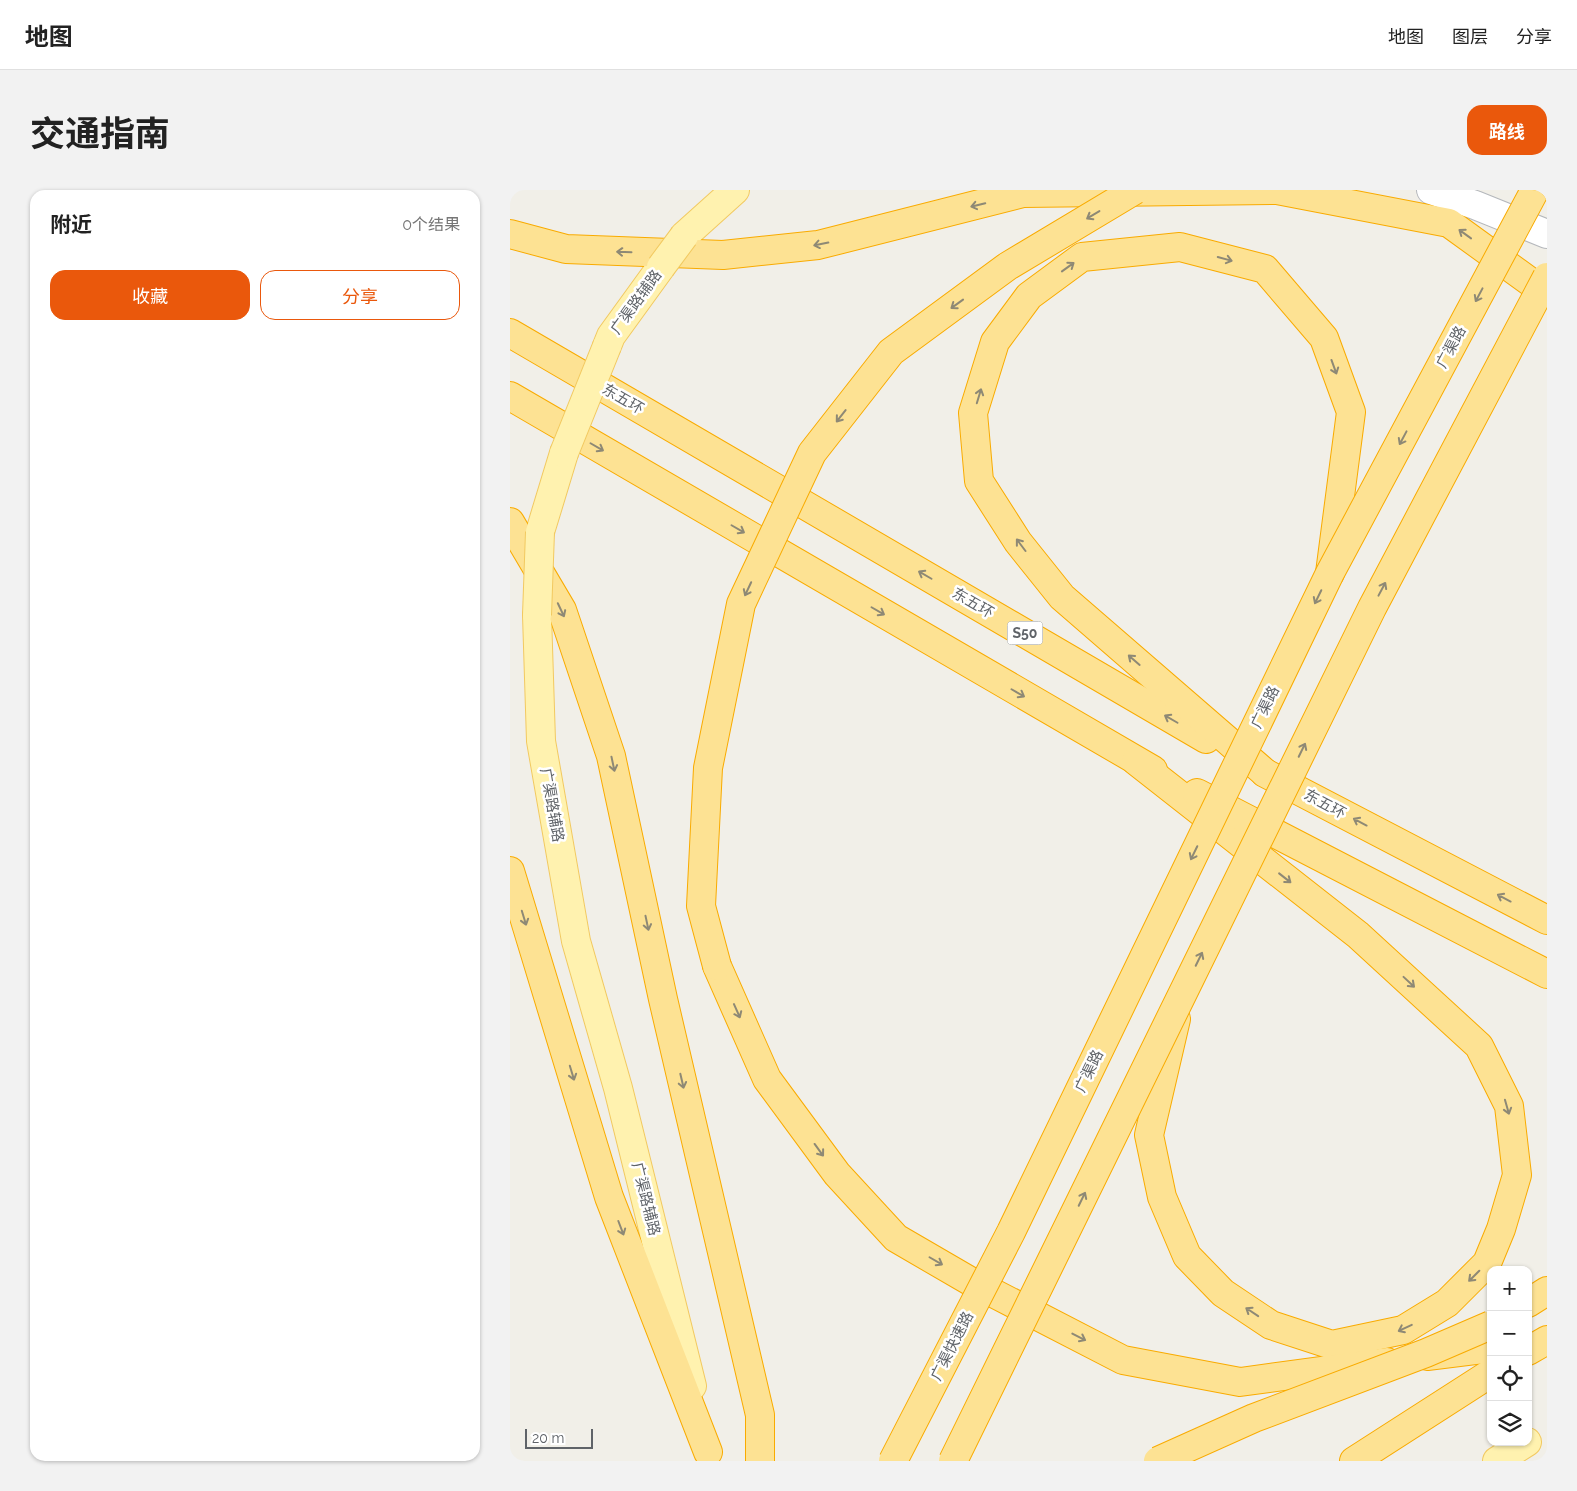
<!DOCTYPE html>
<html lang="zh">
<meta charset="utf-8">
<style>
:root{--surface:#fff;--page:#f2f2f2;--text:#222;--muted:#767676;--line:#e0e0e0;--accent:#ea580c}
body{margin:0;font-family:Raleway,"Noto Sans SC",sans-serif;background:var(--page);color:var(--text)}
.controls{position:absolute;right:15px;bottom:15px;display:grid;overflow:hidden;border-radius:10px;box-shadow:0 1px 4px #0004}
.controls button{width:45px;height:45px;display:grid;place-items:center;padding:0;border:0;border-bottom:1px solid var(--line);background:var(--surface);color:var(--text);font:25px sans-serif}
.scale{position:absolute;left:15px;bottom:12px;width:68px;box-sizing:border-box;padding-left:5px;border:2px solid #5f6368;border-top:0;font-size:14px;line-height:18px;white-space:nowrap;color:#5f6368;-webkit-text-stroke:4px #fff;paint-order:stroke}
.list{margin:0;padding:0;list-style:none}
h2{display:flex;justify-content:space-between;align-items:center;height:65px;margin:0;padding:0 20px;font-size:21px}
h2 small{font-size:16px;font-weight:400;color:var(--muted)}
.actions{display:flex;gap:10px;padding:15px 20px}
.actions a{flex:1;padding:11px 0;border:1px solid var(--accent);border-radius:15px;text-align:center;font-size:18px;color:var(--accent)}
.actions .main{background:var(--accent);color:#fff}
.icon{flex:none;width:28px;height:28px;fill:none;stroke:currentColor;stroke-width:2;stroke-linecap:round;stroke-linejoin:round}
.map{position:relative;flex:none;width:1037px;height:1271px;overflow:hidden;border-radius:15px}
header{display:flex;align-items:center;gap:30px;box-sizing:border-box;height:70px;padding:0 25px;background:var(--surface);border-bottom:1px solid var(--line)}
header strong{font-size:24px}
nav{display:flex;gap:28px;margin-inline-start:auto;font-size:18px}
.intro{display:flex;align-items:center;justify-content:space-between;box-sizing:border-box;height:120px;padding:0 30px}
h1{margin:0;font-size:35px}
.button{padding:12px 22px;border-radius:15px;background:var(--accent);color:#fff;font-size:18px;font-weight:700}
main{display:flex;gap:30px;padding:0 30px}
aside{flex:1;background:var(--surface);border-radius:15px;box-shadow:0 1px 4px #0004}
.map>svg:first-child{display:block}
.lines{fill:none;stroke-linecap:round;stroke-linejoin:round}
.minor-casing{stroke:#b5b8bc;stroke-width:30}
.major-casing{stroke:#f2c960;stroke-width:30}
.highway-casing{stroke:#f9ab00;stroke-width:30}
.minor{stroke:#fff;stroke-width:28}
.major{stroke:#fff2af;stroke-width:28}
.highway{stroke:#fde293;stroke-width:28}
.major-bridge-casing{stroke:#f2c960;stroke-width:30;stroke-linecap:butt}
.highway-bridge-casing{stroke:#f9ab00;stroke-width:30;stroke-linecap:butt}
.major-bridge{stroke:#fff2af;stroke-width:28}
.highway-bridge{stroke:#fde293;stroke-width:28}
.oneway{stroke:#8e8975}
.labels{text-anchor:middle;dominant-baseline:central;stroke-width:5;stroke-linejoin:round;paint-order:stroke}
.shield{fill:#fff;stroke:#8f9295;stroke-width:1}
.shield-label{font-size:14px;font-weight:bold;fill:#5f6368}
.street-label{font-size:15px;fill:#5f6368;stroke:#fff}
</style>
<header>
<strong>地图</strong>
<nav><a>地图</a><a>图层</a><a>分享</a></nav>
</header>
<div class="intro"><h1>交通指南</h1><a class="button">路线</a></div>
<main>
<aside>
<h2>附近<small>0个结果</small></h2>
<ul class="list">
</ul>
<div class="actions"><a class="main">收藏</a><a>分享</a></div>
</aside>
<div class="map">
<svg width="1037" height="1271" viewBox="0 0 1037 1271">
<rect width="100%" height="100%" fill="#f1efe8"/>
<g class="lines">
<g class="minor-casing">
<polyline id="minor" points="921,0 965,15 1037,44"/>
</g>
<g class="major-casing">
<g id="major">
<polyline points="174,46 225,0"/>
<polyline points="97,156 101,146 151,77"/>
<polyline points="30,342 54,263"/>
<polyline points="27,425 31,551 66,751 108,898 182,1196"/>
<polyline points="987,1271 1017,1252"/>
</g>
</g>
<g class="highway-casing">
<g id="highway">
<polyline points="0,44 56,59 213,65 308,55 513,3 767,0 939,33 1037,104"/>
<polyline points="0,143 696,549"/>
<polyline points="0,206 643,580"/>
<polyline points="0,332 52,420 101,566 153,809 250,1225 250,1271"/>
<polyline points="626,571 848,745 969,856 999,916 1007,985 991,1039 977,1073 937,1113 893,1140 822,1155 761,1135 713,1103 677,1066 652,1007 639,945 666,829"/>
<polyline points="754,582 552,407 508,352 469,291 463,223 485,152 519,106 572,67 670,57 755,79 814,148 841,222 820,383"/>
<polyline points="755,583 1037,730"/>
<polyline points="687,603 1037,784"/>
<polyline points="0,681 99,1007 198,1262"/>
<polyline points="207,776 257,889 327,984 386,1048 460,1091 613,1170 730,1192 877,1172"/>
<polyline points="1018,1113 1037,1101"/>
<polyline points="1018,1161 1037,1150"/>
<polyline points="917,1166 981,1158"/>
<polyline points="844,1271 981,1183"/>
</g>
</g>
<use href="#minor" class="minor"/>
<use href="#major" class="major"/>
<use href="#highway" class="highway"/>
<g class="major-bridge-casing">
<g id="major-bridge">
<polyline points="151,77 174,46"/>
<polyline points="54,263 97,156"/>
<polyline points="27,425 30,342"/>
</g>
</g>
<g class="highway-bridge-casing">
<g id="highway-bridge">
<polyline points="207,776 191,716 198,578 231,414 302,263 381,162 498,76 625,0"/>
<polyline points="383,1271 501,1042 820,383 1025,0"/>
<polyline points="443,1271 862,418 1037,87"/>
<polyline points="648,1271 744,1228 916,1163 981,1135"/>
</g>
</g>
<use href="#major-bridge" class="major-bridge"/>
<use href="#highway-bridge" class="highway-bridge"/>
</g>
<defs><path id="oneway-shaft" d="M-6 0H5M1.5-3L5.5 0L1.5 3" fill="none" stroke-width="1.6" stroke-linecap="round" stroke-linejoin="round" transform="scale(1.25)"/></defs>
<g class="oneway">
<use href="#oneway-shaft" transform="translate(468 15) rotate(166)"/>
<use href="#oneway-shaft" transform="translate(583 25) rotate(149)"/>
<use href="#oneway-shaft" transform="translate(955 44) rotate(-144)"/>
<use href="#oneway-shaft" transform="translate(311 54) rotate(169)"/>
<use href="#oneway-shaft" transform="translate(114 62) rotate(-178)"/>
<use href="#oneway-shaft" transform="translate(715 69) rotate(15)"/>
<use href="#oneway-shaft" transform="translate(558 77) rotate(-36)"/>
<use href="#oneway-shaft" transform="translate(969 105) rotate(118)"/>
<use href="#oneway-shaft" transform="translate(447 114) rotate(144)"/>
<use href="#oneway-shaft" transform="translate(824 177) rotate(70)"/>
<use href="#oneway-shaft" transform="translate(469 206) rotate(-73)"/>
<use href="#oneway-shaft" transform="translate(331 226) rotate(128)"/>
<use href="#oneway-shaft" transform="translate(893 248) rotate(118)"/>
<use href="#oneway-shaft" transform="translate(87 257) rotate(30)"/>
<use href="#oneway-shaft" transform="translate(228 339) rotate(30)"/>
<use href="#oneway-shaft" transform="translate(511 355) rotate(-127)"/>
<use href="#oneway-shaft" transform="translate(415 385) rotate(-150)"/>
<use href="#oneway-shaft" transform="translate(238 399) rotate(115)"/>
<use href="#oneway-shaft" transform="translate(872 399) rotate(-62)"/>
<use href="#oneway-shaft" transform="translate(808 407) rotate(116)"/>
<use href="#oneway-shaft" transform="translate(51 420) rotate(65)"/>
<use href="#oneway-shaft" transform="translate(368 421) rotate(30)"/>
<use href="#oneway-shaft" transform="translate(624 470) rotate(-139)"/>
<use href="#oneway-shaft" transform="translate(508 503) rotate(30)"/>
<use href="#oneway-shaft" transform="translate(661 529) rotate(-150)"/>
<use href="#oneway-shaft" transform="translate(792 560) rotate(-64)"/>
<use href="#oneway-shaft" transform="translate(103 574) rotate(78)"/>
<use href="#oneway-shaft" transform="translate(850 632) rotate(-152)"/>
<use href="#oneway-shaft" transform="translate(684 663) rotate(116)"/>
<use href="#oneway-shaft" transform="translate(775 688) rotate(38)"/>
<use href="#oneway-shaft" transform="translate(994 708) rotate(-152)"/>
<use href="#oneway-shaft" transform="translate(14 728) rotate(73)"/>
<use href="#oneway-shaft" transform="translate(137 733) rotate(78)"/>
<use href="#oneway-shaft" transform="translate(689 769) rotate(-64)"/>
<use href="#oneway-shaft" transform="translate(899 792) rotate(43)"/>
<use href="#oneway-shaft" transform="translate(227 821) rotate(66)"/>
<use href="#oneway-shaft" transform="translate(62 883) rotate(73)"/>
<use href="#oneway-shaft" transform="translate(172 891) rotate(77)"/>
<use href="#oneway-shaft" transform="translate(997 917) rotate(74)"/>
<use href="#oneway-shaft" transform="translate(309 960) rotate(54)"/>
<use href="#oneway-shaft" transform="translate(572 1009) rotate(-64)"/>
<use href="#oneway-shaft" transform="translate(111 1038) rotate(69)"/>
<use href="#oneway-shaft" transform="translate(426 1071) rotate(30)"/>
<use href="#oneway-shaft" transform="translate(964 1086) rotate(135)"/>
<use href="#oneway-shaft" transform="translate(742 1122) rotate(-146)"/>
<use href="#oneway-shaft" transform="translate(895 1138) rotate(155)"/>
<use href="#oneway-shaft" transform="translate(569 1147) rotate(27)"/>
</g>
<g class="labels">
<rect class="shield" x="497.5" y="431.5" width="35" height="23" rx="4"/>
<g class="shield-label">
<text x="515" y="443">S50</text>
</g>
<g class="street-label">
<text transform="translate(126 112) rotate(-54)">广渠路辅路</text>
<text transform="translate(941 157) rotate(-62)">广渠路</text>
<text transform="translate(113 209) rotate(30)">东五环</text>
<text transform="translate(463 413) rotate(30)">东五环</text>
<text transform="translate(755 517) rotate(-64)">广渠路</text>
<text transform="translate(815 614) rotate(28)">东五环</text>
<text transform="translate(42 615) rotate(80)">广渠路辅路</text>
<text transform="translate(579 881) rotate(-64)">广渠路</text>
<text transform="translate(136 1009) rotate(76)">广渠路辅路</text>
<text transform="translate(442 1156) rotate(-63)">广渠快速路</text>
</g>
</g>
</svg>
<div class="controls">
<button>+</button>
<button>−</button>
<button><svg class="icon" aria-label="locate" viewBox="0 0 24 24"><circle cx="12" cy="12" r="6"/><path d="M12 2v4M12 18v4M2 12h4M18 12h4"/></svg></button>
<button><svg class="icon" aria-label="layers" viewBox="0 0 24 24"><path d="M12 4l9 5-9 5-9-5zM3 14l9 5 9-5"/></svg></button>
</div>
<div class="scale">20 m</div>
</div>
</main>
